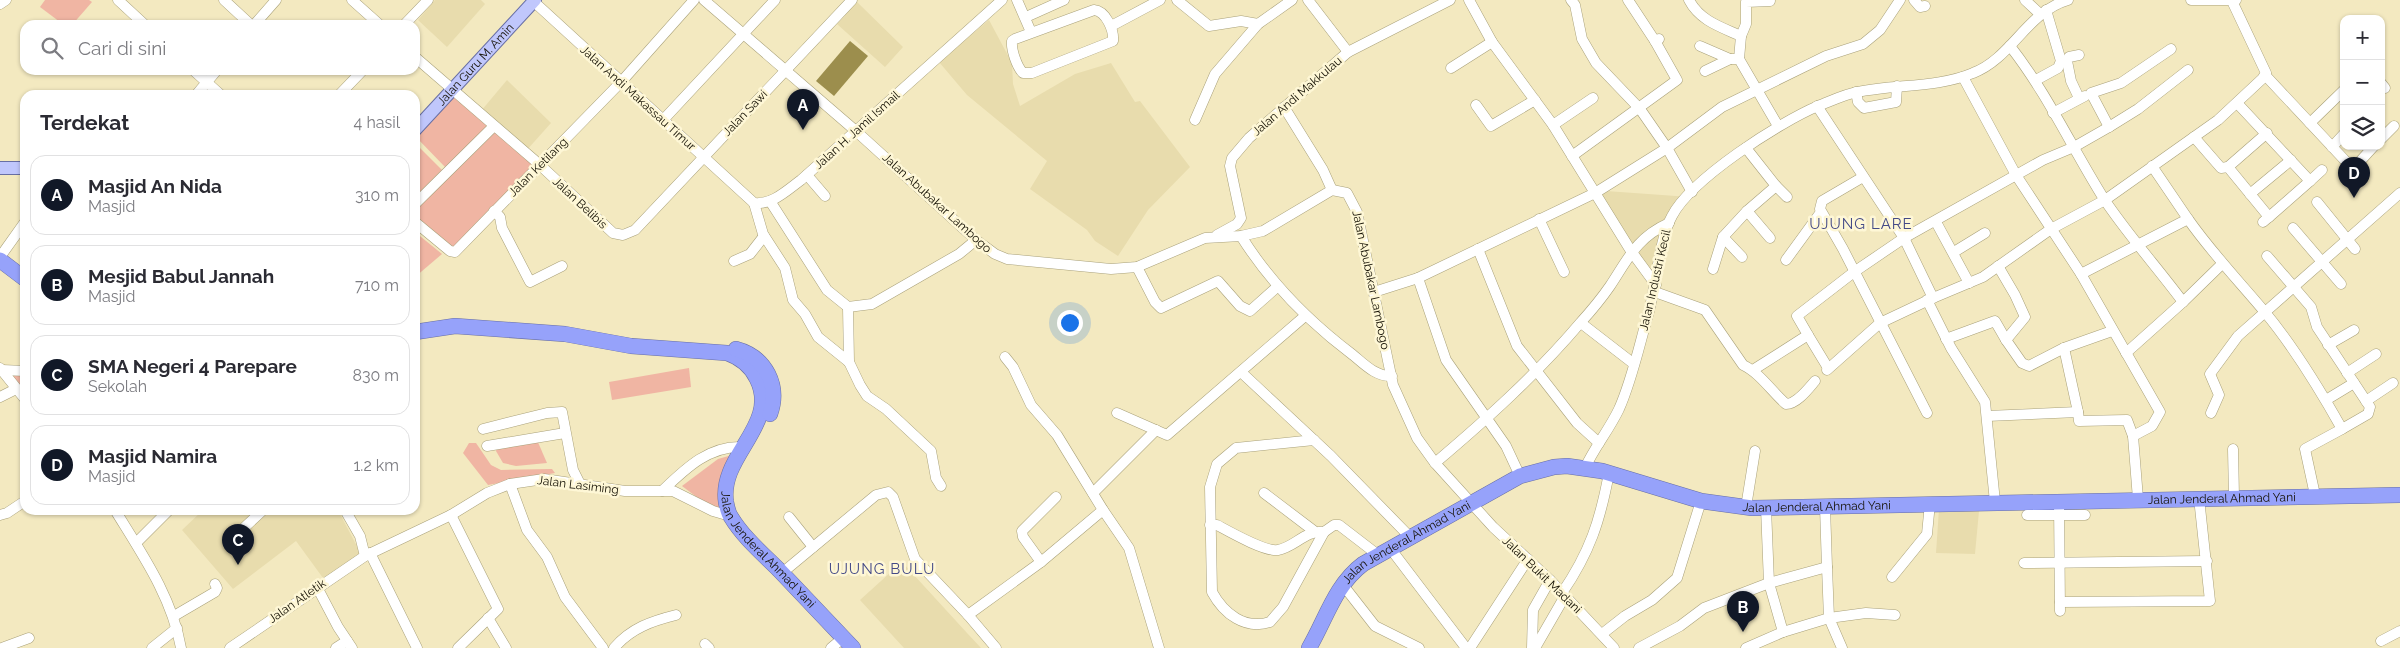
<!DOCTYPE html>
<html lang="id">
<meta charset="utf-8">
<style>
:root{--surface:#fff;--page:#f2f2f3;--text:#2b2b33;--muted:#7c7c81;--line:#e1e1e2;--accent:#111827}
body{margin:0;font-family:Raleway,sans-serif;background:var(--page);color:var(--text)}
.controls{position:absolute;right:15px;top:15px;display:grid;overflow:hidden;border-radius:10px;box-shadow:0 1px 4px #0004}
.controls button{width:45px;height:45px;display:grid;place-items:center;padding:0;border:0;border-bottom:1px solid var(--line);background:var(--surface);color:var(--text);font:25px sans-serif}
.you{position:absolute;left:1069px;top:322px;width:18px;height:18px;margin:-12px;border:4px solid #fff;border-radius:50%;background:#1a73e8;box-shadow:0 0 0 8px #1a73e833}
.badge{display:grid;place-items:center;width:32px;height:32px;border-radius:50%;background:var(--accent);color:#fff;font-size:16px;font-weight:700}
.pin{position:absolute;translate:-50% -41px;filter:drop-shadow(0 1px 2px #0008)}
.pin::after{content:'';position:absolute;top:26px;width:18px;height:15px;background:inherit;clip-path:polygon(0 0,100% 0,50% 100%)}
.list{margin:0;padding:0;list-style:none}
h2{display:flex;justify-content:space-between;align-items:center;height:65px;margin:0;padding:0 20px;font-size:21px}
h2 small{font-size:16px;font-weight:400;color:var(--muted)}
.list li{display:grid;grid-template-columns:32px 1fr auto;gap:15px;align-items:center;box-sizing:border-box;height:80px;margin:0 10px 10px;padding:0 10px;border:1px solid var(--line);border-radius:15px}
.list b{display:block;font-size:19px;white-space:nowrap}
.list p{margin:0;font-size:16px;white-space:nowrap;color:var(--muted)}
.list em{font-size:16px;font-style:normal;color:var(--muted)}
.icon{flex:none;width:28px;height:28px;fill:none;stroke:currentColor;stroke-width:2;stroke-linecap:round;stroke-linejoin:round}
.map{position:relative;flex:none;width:2400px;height:648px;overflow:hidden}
.search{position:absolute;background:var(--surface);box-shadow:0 1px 4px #0004;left:20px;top:20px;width:400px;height:55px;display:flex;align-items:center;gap:12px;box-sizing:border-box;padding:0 18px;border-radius:15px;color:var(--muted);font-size:19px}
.panel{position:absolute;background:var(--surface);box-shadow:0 1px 4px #0004;left:20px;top:90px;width:400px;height:425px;border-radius:15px}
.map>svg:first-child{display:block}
.built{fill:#e8dcad}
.green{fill:#f0b5a3}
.water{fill:#9c8e4d}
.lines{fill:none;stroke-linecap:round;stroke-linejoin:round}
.minor-casing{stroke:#a9a17a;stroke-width:11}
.major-casing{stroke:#686fa4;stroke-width:14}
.highway-casing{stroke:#686fa4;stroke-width:16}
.minor{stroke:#fff;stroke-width:10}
.major{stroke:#c0c7fc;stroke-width:12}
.highway{stroke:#96a2fa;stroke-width:15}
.labels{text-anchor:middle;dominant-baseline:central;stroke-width:5;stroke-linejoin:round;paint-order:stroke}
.street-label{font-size:12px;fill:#141003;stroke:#fef7d6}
.quarter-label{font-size:15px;letter-spacing:1px;fill:#444a87;stroke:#fef7d6}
</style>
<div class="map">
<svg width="2400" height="648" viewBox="0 0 2400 648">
<rect width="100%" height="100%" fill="#f3e9c0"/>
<g class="built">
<polygon points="435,0 481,0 485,4 447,47 418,20"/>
<polygon points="857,2 903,47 885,67 837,24 845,16 846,9"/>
<polygon points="989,20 1012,63 1013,84 1020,106 1075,74 1111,63 1135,102 1140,101 1190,167 1148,210 1118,256 1095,241 1087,230 1030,189 1047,161 967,95 939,62"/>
<polygon points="507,80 551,123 526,151 481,111"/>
<polygon points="1592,190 1690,197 1676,210 1654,295 1631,251"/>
<polygon points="1939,509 1979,511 1975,554 1936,553"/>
<polygon points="203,510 338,510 361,554 323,578 296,541 233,589 182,530"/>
<polygon points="902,562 967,633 981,648 904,648 860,600"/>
</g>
<g class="green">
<polygon points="45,0 89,0 92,2 72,25 64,25 40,7"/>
<polygon points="455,94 490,126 447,169 415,136"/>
<polygon points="493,130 535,164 454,252 415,219 415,205"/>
<polygon points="415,143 443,171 415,199"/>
<polygon points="415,232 442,254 415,277"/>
<polygon points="689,368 691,387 612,400 609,382"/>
<polygon points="7,373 25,374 25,393"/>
<polygon points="537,440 547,463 516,466 503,463 496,451 497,447"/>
<polygon points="469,443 476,443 491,465 501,470 552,469 555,473 488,485 463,453"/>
<polygon points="732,455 724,510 702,501 682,486 718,459"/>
</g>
<polygon class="water" points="850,41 868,56 834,96 816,81"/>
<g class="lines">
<g class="minor-casing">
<g id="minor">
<polyline points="118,0 145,25"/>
<polyline points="224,0 251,25"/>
<polyline points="352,0 380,25"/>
<path d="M532 0 754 203C772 205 786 191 801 180L1002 0"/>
<polyline points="704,0 857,132 976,240 995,254 1007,259 1111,269 1137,267 1205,238 1241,236 1263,231 1332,190 1347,193 1357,212 1393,385 1417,438 1435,463 1493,527 1550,580 1614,648"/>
<polyline points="1017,0 1031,32"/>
<polyline points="1177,0 1209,26 1241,21 1258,24"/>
<polyline points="1308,0 1348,52"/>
<polyline points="1469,0 1492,42 1553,125 1631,251 1656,285"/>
<polyline points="1571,0 1575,5 1582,39 1596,63 1640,109 1667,148 1692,192"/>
<polyline points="1628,0 1655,41"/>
<path d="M1689 0C1700 21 1721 27 1741 36L1739 59"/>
<polyline points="1914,0 1920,7 1925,6"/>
<polyline points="2025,0 2040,14"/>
<polyline points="2191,0 2236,0"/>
<polyline points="0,4 6,0"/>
<path d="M1094 10C1106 11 1114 30 1113 41L1032 73H1023C1017 67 1011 50 1012 41L1015 39Z"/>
<polyline points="1026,17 1064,0"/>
<polyline points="1115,24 1160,0"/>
<polyline points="254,25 276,0"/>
<polyline points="404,25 428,0"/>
<polyline points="1741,36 1746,24 1746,2 1770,1"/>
<polyline points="1700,46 1730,59 1739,59 1778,126"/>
<path d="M2010 46C2047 93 2072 148 2104 199 2128 235 2157 267 2183 302L2222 264"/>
<polyline points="2079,55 2069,57 2067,61 2071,81 2079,98"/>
<polyline points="415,57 540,165 613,233 623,235 635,230 852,0"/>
<polyline points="1451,68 1492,42"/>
<polyline points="193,70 221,95"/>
<polyline points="1705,71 1730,59"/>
<polyline points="2265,75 2353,169 2374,146"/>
<polyline points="1963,77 2016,175 2081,274 2160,412 2152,426 2133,436"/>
<polyline points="2036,80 2058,68 2061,61 2046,10"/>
<polyline points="2381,83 2385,88"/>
<polyline points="1856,92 1858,102 1864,108 1896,102 1897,86"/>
<polyline points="196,95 217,70"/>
<polyline points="339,95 363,70"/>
<polyline points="2237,103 2310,181 2269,217"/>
<polyline points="1476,105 1491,126 1535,100"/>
<polyline points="1817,106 1904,238 1933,298 1880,323 1827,370"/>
<polyline points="1284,107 1323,170 1332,190"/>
<polyline points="2053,113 2085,96"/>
<polyline points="664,119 775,0"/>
<polyline points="1195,120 1215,74 1258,24 1292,0"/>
<polyline points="2310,123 2344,90"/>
<polyline points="1553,125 1593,98"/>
<polyline points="2109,127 2091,93 2121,83 2171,49"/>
<polyline points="2194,137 2221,168 2228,167 2269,217 2263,222"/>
<polyline points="2381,139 2394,126"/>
<polyline points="2332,147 2344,134"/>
<polyline points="1572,156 1677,80 1655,41 1659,39"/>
<polyline points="2228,167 2267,133"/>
<polyline points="807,175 825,196"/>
<polyline points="1863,177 1822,201 1820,209 1843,249 1927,413"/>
<polyline points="2310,181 2322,170"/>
<polyline points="1776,186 1787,197"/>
<polyline points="2250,194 2291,160"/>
<polyline points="770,201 827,290 848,307 872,304 959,254 976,240"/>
<polyline points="2317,202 2355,249"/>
<polyline points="754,203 763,234 785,268 793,300 805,314 818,337 849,362"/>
<polyline points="415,204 493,127"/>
<polyline points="494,211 500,217 502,228 530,282 562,266"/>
<polyline points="1747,211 1770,238"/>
<polyline points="1539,219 1564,272"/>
<path d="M2188 219C2211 252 2238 280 2264 311 2294 347 2319 388 2342 429L2305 449 2315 495"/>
<polyline points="415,222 450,251 455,252 622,81 694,0"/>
<polyline points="1936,222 1969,283"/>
<polyline points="2293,228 2341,284"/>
<polyline points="1217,235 1237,224 1241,218 1230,166 1232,158 1249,138 1348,52 1450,0"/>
<path d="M1241 236C1271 284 1308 321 1353 355 1364 364 1376 377 1392 376"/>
<polyline points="1723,237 1742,257"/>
<polyline points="1478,249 1517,346 1577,423 1599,443"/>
<polyline points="1954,252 1985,233"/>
<polyline points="2267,256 2311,307 2317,327 2370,407 2368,414 2342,429"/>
<polyline points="0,257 25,222"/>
<polyline points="1786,260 1821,212"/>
<polyline points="734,261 750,254 764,236"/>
<polyline points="1998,266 2015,295 2025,317 2006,340 2022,363 2029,366 2064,348 2112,331"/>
<polyline points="1137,267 1155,302 1161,308 1218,281 1240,306 1250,311 1277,287"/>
<polyline points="1713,269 1723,237 1747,211 1776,186 1746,148"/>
<polyline points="2081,274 2188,219 2152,166"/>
<polyline points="1418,278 1446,360 1506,446 1520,476"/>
<polyline points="1374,292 1418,278 1595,193 1667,148 1722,107 1826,56 1863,44 1880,30 1900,0"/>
<path d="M1655 292 1705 310 1743 365C1760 373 1772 392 1786 404 1797 404 1808 389 1815 381"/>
<polyline points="1933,298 1983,277 2051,229 2105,200 2218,120 2262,79 2266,73 2232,1"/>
<polyline points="1927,300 1951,348 1985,402 1995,502"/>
<polyline points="848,307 849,362 860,385 867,396 886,409 931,451 936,478 941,486"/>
<polyline points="1581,323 1634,364"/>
<polyline points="1808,335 1828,368"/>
<polyline points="1946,339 1995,321 2006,340"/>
<polyline points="2328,345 2354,330"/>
<polyline points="2064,348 2078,412"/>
<polyline points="2126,353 2183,302"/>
<polyline points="0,368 25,399"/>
<polyline points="2,370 25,371"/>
<polyline points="1753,370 1808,335 1797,316 1854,272 1904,238 2043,160 2074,147 2109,127 2138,109 2188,70"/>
<polyline points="1241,372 1331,456 1410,537"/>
<polyline points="2347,373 2376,354"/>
<polyline points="0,397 16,389"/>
<polyline points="2326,400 2354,383"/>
<polyline points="2366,401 2393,383"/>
<polyline points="1117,413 1167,435 1305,316"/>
<polyline points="2211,413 2219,395 2210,374 2238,336 2400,193"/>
<polyline points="1987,416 2078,412 2079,421 2127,420 2133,436 2138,499"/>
<polyline points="483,429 547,413 562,412 573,470 580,484"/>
<path d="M1314 440 1236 448 1217 464 1210 487 1212 592C1224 614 1245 630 1270 622L1283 607 1324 532"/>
<polyline points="487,446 565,433"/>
<polyline points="2233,449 2234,497"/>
<path d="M1435 463C1487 419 1537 374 1581 322 1591 311 1601 299 1610 286 1628 259 1636 238 1669 223"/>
<path d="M1585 468C1594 448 1609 430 1619 409 1632 380 1639 346 1648 315 1656 287 1659 239 1672 216 1691 179 1780 122 1818 106 1831 101 1845 94 1858 92 1896 84 1937 88 1973 73 2012 58 2027 12 2068 0"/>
<polyline points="510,484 527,530 547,557 565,597 603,648"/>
<path d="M662 491C685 469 709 445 743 447"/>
<polyline points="1093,493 1156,430"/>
<polyline points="1264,493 1314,531"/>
<polyline points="2059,501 2060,611"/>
<polyline points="1746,507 1755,451"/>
<polyline points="1825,507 1827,567"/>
<path d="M115 510C142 554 172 597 181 648"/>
<polyline points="345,510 360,536 365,556"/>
<polyline points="1103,510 1129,548 1159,648"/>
<polyline points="0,515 7,513 25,501"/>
<polyline points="451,515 498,609 458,648"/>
<polyline points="2027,515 2085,515"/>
<polyline points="789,517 813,547"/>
<path d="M1210 525H1217C1230 532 1265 552 1278 550 1295 547 1305 530 1324 532L1334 525H1339L1378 555"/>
<polyline points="232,539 263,510"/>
<polyline points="136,543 169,510"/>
<polyline points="1390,548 1466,648"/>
<polyline points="370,553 417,648"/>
<polyline points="1041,562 1023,537 1022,531 1056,497"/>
<polyline points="2024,563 2207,561"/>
<polyline points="782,573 876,495 888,492 893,497 915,559 968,615 996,648"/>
<polyline points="1892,577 1927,534 1930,503"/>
<polyline points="1343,585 1375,626 1419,648"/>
<polyline points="317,587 338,627 352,648"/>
<path d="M1562 593C1590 552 1600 521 1609 473"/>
<polyline points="2060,602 2210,601 2199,498"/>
<polyline points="968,615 1041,562 1103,510 1057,435 1031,405 1013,367 1005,357"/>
<polyline points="174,616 215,592 217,588 215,584"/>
<polyline points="488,618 506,648"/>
<polyline points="1602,634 1625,616 1652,600 1677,578 1701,501"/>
<polyline points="2381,641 2400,631"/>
<polyline points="705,644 709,648"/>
<polyline points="2,648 29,638"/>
<polyline points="152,648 177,628"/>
<polyline points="230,648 365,556 451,515 487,493 510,484 544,479 625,491 673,491 713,511 730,516"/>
<polyline points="336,648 347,641"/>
<path d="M614 648C631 628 652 621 676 615"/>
<polyline points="831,648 843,638"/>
<polyline points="1470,648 1528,559"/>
<polyline points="1532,648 1533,610 1550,580"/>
<polyline points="1535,648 1565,596"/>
<polyline points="1639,648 1680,626 1704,608 1769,583 1827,567 1829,618 1783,632"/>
<polyline points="1746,648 1783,632 1769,583 1766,508"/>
<polyline points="1842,648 1829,618 1866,613 1895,615"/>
</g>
</g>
<g class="major-casing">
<g id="major">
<path id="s1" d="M415 130 535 0"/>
<polyline points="0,168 25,168"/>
</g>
</g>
<g class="highway-casing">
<g id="highway">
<polyline points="0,260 25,279"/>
<path id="s2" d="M415 332 455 326 565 334 631 346 727 353C741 358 751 366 757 379 780 425 719 455 726 502 727 507 728 513 731 517 743 537 763 554 779 570 804 596 828 622 853 648"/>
<path d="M736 349C766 357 780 386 770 414"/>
<path id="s3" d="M1309 648C1326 619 1335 585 1363 564L1520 476 1554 467 1567 466 1602 471 1701 501 1752 508 2400 495"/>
</g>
</g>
<use href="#minor" class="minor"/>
<use href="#major" class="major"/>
<use href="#highway" class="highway"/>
</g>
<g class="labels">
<g class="street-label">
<text stroke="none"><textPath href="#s1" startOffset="89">Jalan Guru M. Amin</textPath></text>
<text transform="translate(1297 96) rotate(-41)">Jalan Andi Makkulau</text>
<text transform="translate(638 98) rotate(42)">Jalan Andi Makassau Timur</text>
<text transform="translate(745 113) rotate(-46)">Jalan Sawi</text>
<text transform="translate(857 130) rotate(-42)">Jalan H. Jamil Ismail</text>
<text transform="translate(538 167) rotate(-45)">Jalan Ketilang</text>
<text transform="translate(580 203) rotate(43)">Jalan Belibis</text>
<text transform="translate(937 203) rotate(42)">Jalan Abubakar Lambogo</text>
<text transform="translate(1371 280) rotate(78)">Jalan Abubakar Lambogo</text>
<text transform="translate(1655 280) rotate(-77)">Jalan Industri Kecil</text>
<text transform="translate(578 485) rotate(7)">Jalan Lasiming</text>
<text stroke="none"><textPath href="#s3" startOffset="989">Jalan Jenderal Ahmad Yani</textPath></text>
<text stroke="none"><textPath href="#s3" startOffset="584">Jalan Jenderal Ahmad Yani</textPath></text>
<text stroke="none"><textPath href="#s3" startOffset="149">Jalan Jenderal Ahmad Yani</textPath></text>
<text stroke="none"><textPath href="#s2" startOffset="550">Jalan Jenderal Ahmad Yani</textPath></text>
<text transform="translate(1542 575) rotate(44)">Jalan Bukit Madani</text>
<text transform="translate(297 601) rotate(-35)">Jalan Atletik</text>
</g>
<g class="quarter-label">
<text x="1861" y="224">UJUNG LARE</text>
<text x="882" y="569">UJUNG BULU</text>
</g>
</g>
</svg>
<div class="controls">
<button>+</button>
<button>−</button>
<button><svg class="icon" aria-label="layers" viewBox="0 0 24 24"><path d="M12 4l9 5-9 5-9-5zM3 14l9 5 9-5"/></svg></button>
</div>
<div class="you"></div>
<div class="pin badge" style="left:803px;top:130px">A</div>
<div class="pin badge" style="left:1743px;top:632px">B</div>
<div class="pin badge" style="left:238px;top:565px">C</div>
<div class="pin badge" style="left:2354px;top:198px">D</div>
<div class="search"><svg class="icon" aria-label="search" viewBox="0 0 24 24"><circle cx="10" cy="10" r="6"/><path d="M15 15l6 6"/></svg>Cari di sini</div>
<section class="panel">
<h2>Terdekat<small>4 hasil</small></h2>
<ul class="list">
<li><span class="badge">A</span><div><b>Masjid An Nida</b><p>Masjid</p></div><em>310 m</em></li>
<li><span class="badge">B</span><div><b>Mesjid Babul Jannah</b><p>Masjid</p></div><em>710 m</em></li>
<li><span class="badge">C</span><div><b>SMA Negeri 4 Parepare</b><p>Sekolah</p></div><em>830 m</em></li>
<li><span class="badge">D</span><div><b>Masjid Namira</b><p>Masjid</p></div><em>1.2 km</em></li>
</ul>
</section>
</div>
